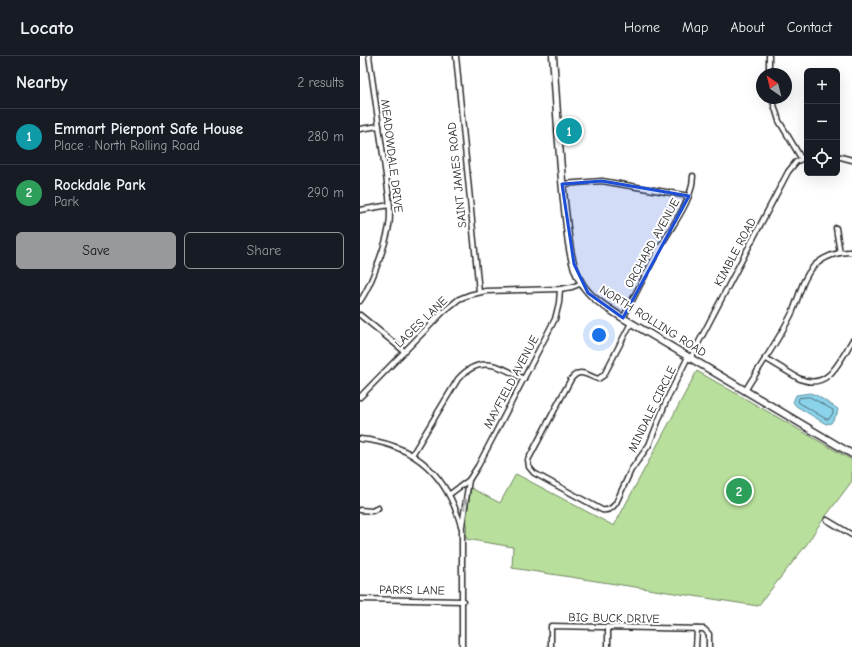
<!DOCTYPE html>
<meta charset="utf-8">
<style>
:root{--surface:#171b24;--page:#20242c;--text:#f1f3f6;--muted:#9ea1a6;--line:#363941;--accent:#98999b}
body{margin:0;font-family:"Comic Neue",sans-serif;background:var(--page);color:var(--text)}
.controls{position:absolute;right:12px;top:12px;display:grid;overflow:hidden;border-radius:6px;box-shadow:0 4px 16px #0002}
.controls button{width:36px;height:36px;display:grid;place-items:center;padding:0;border:0;border-bottom:1px solid var(--line);background:var(--surface);color:var(--text);font:20px sans-serif}
.compass{position:absolute;left:396px;top:12px;width:36px;height:36px;border-radius:50%;background:var(--surface);box-shadow:0 4px 16px #0002;rotate:325deg}
.you{position:absolute;left:239px;top:279px;width:14px;height:14px;margin:-10px;border:3px solid #fff;border-radius:50%;background:#1a73e8;box-shadow:0 0 0 6px #1a73e833}
.badge{display:grid;place-items:center;width:26px;height:26px;border-radius:50%;background:var(--accent);color:#fff;font-size:13px;font-weight:700}
.pin{position:absolute;translate:-50% -50%;border:2px solid #fff;box-shadow:0 1px 4px #0006}
.list{margin:0;padding:0;list-style:none}
h2{display:flex;justify-content:space-between;align-items:center;height:52px;margin:0;padding:0 16px;font-size:17px}
h2 small{font-size:13px;font-weight:400;color:var(--muted)}
.list li{display:grid;grid-template-columns:26px 1fr auto;gap:12px;align-items:center;box-sizing:border-box;height:56px;padding:0 16px;border-top:1px solid var(--line)}
.list b{display:block;font-size:15px;white-space:nowrap}
.list p{margin:0;font-size:13px;white-space:nowrap;color:var(--muted)}
.list em{font-size:13px;font-style:normal;color:var(--muted)}
.actions{display:flex;gap:8px;padding:12px 16px}
.actions a{flex:1;padding:9px 0;border:1px solid var(--accent);border-radius:6px;text-align:center;font-size:14px;color:var(--accent)}
.actions .main{background:var(--accent);color:#111}
.icon{flex:none;width:22px;height:22px;fill:none;stroke:currentColor;stroke-width:2;stroke-linecap:round;stroke-linejoin:round}
.map{position:relative;flex:none;width:492px;height:591px;overflow:hidden}
header{display:flex;align-items:center;gap:24px;box-sizing:border-box;height:56px;padding:0 20px;background:var(--surface);border-bottom:1px solid var(--line)}
header strong{font-size:19px}
nav{display:flex;gap:22px;margin-inline-start:auto;font-size:14px}
main{display:flex}
aside{flex:1;background:var(--surface)}
.map>svg:first-child{display:block}
.green{fill:#b8df9b;stroke:#728563}
.water{fill:#8ad3eb;stroke:#64909e}
.lines{fill:none;stroke-linecap:round;stroke-linejoin:round}
.shore{stroke:#516e78;stroke-width:1}
.minor-casing{stroke:#2b2b2b;stroke-width:7}
.primary-casing{stroke:#2b2b2b;stroke-width:9}
.minor{stroke:#fff;stroke-width:4}
.primary{stroke:#fff;stroke-width:6}
.oneway{fill:#a0a0a0}
.marked{fill:#1d4ed8;fill-opacity:0.2;stroke:#1d4ed8;stroke-width:3;stroke-linejoin:round}
.labels{text-anchor:middle;dominant-baseline:central;stroke-width:4;stroke-linejoin:round;paint-order:stroke}
.street-label{font-size:12px;fill:#2b2b2b;stroke:#fff}
</style>
<header>
<strong>Locato</strong>
<nav><a>Home</a><a>Map</a><a>About</a><a>Contact</a></nav>
</header>
<main>
<aside>
<h2>Nearby<small>2 results</small></h2>
<ul class="list">
<li><span class="badge" style="background:#0f9aa8">1</span><div><b>Emmart Pierpont Safe House</b><p>Place · North Rolling Road</p></div><em>280 m</em></li>
<li><span class="badge" style="background:#2e9e5b">2</span><div><b>Rockdale Park</b><p>Park</p></div><em>290 m</em></li>
</ul>
<div class="actions"><a class="main">Save</a><a>Share</a></div>
</aside>
<div class="map">
<svg width="492" height="591" viewBox="0 0 492 591">
<rect width="100%" height="100%" fill="#fff"/>
<filter id="ink" filterUnits="userSpaceOnUse"><feTurbulence type="fractalNoise" baseFrequency=".025" numOctaves="2"/><feDisplacementMap in="SourceGraphic" scale="8" xChannelSelector="R" yChannelSelector="G"/><feConvolveMatrix kernelMatrix="1 2 1 2 8 2 1 2 1" color-interpolation-filters="sRGB"/></filter>
<g filter="url(#ink)">
<polygon class="green" points="337,315 492,404 492,425 457,472 447,488 398,550 152,512 153,491 106,483 107,457 111,432 140,447 156,418 254,470"/>
<polygon class="water" points="450,337 456,339 478,353 477,358 471,367 466,368 436,350 433,346 436,339"/>
<g class="lines">
<polygon class="shore" points="450,341 473,354 473,357 469,363 466,363 438,346 439,342"/>
<g class="minor-casing">
<g id="minor">
<polyline points="96,0 119,236"/>
<polyline points="409,0 409,18"/>
<polyline points="412,42 419,65 441,102"/>
<polyline points="0,73 19,70"/>
<polyline points="477,100 492,104"/>
<polyline points="202,128 242,125 329,140"/>
<polyline points="0,154 30,149"/>
<polyline points="476,172 480,197"/>
<path d="M0 245C11 230 26 188 29 170 31 160 30 151 29 141L9 0"/>
<polyline points="0,259 44,295"/>
<path d="M263 262C276 237 289 211 303 186 315 165 332 145 333 120"/>
<path d="M271 267 244 319 238 323C226 319 220 312 211 323L168 404 169 411 174 417 242 454C248 455 252 453 256 447L271 414 289 389 307 343 328 301"/>
<path d="M405 302 438 322C468 336 479 306 492 285"/>
<polyline points="330,303 428,116 436,106 447,100"/>
<path d="M385 335C400 310 418 285 431 259 439 243 441 224 453 211 463 201 478 195 492 196"/>
<polyline points="0,341 83,256 99,243 109,239 126,235 200,233 212,231 222,227"/>
<path d="M0 383C56 388 88 420 102 473V591"/>
<path d="M52 399 98 323C120 298 139 310 164 323"/>
<polyline points="90,438 109,424 118,410 195,263 199,247 200,233"/>
<polyline points="0,454 12,455 18,452"/>
<polyline points="467,464 492,479"/>
<polyline points="102,470 109,424"/>
<polyline points="0,543 103,545"/>
<polyline points="191,591 191,570 344,573 349,578 349,591"/>
<polyline points="248,591 248,572"/>
<polyline points="336,591 337,573"/>
</g>
</g>
<g class="primary-casing">
<path id="primary" d="M193 0C197 51 199 103 205 154 208 178 209 207 222 228 232 244 248 252 263 262L492 398"/>
</g>
<use href="#minor" class="minor"/>
<use href="#primary" class="primary"/>
</g>
<defs><path id="oneway-solid" d="M-6-.8H1V-3.2L6.5 0L1 3.2V.8H-6Z"/></defs>
<use class="oneway" href="#oneway-solid" transform="translate(105 448) rotate(-83)"/>
</g>
<path class="marked" d="M242 125 329 140 263 262 228 237 214 208 202 128Z"/>
<g class="labels">
<g class="street-label">
<text transform="translate(32 100) rotate(83)">MEADOWDALE DRIVE</text>
<text transform="translate(97 119) rotate(-96)">SAINT JAMES ROAD</text>
<text transform="translate(292 187) rotate(-61)">ORCHARD AVENUE</text>
<text transform="translate(375 196) rotate(-62)">KIMBLE ROAD</text>
<text transform="translate(293 265) rotate(32)">NORTH ROLLING ROAD</text>
<text transform="translate(61 266) rotate(-44)">LAGES LANE</text>
<text transform="translate(151 326) rotate(-62)">MAYFIELD AVENUE</text>
<text transform="translate(292 353) rotate(-64)">MINDALE CIRCLE</text>
<text transform="translate(52 534) rotate(1)">PARKS LANE</text>
<text transform="translate(254 562) rotate(1)">BIG BUCK DRIVE</text>
</g>
</g>
</svg>
<div class="controls">
<button>+</button>
<button>−</button>
<button><svg class="icon" aria-label="locate" viewBox="0 0 24 24"><circle cx="12" cy="12" r="6"/><path d="M12 2v4M12 18v4M2 12h4M18 12h4"/></svg></button>
</div>
<svg class="compass" viewBox="-18 -18 36 36"><path d="M0-13l5 13h-10z" fill="#e53935"/><path d="M0 13l5-13h-10z" fill="#9ea1a6"/></svg>
<div class="you"></div>
<div class="pin badge" style="left:209px;top:75px;background:#0f9aa8">1</div>
<div class="pin badge" style="left:379px;top:435px;background:#2e9e5b">2</div>
</div>
</main>
